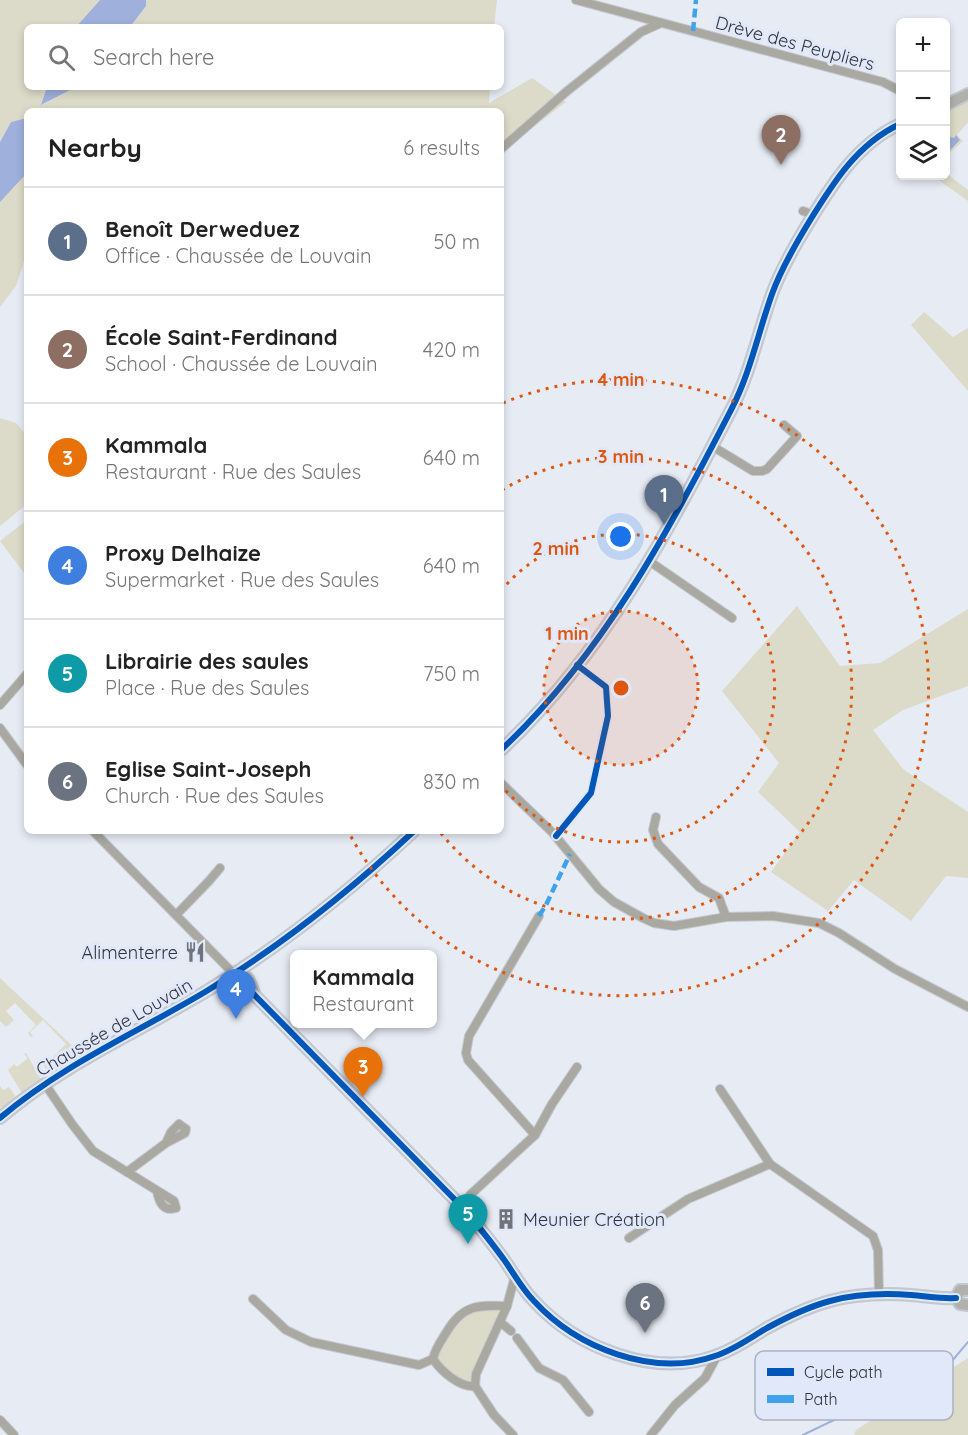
<!DOCTYPE html>
<meta charset="utf-8">
<style>
:root{--surface:#fff;--page:#f6f6f6;--text:#222;--muted:#767676;--line:#e0e0e0;--accent:#b45309}
body{margin:0;font-family:Quicksand,sans-serif;background:var(--page);color:var(--text)}
.controls{position:absolute;right:18px;top:18px;display:grid;overflow:hidden;border-radius:9px;box-shadow:0 3px 9px #0003}
.controls button{width:54px;height:54px;display:grid;place-items:center;padding:0;border:0;border-bottom:2px solid var(--line);background:var(--surface);color:var(--text);font:30px sans-serif}
.you{position:absolute;left:621px;top:537px;width:21px;height:21px;margin:-15px;border:4px solid #fff;border-radius:50%;background:#1a73e8;box-shadow:0 0 0 9px #1a73e833}
.badge{display:grid;place-items:center;width:39px;height:39px;border-radius:50%;background:var(--accent);color:#fff;font-size:20px;font-weight:700}
.pin{position:absolute;translate:-50% -50px;filter:drop-shadow(0 2px 3px #0008)}
.pin::after{content:'';position:absolute;top:32px;width:21px;height:18px;background:inherit;clip-path:polygon(0 0,100% 0,50% 100%)}
.popup{position:absolute;left:290px;top:950px;width:147px;height:78px;box-sizing:border-box;display:grid;place-content:center;border-radius:9px;background:var(--surface);filter:drop-shadow(0 2px 4px #0005);font-size:20px;white-space:nowrap;color:var(--muted)}
.popup b{font-size:22px;color:var(--text)}
.popup::after{content:'';position:absolute;left:50%;top:100%;margin-left:-12px;border:12px solid transparent;border-top-color:var(--surface)}
.list{margin:0;padding:0;list-style:none}
h2{display:flex;justify-content:space-between;align-items:center;height:78px;margin:0;padding:0 24px;font-size:26px}
h2 small{font-size:20px;font-weight:400;color:var(--muted)}
.list li{display:grid;grid-template-columns:39px 1fr auto;gap:18px;align-items:center;box-sizing:border-box;height:108px;padding:0 24px;border-top:2px solid var(--line)}
.list b{display:block;font-size:22px;white-space:nowrap}
.list p{margin:0;font-size:20px;white-space:nowrap;color:var(--muted)}
.list em{font-size:20px;font-style:normal;color:var(--muted)}
.icon{flex:none;width:33px;height:33px;fill:none;stroke:currentColor;stroke-width:2;stroke-linecap:round;stroke-linejoin:round}
.map{position:relative;flex:none;width:968px;height:1435px;overflow:hidden}
.search{position:absolute;background:var(--surface);box-shadow:0 3px 9px #0003;left:24px;top:24px;width:480px;height:66px;display:flex;align-items:center;gap:15px;box-sizing:border-box;padding:0 21px;border-radius:9px;color:var(--muted);font-size:22px}
.panel{position:absolute;background:var(--surface);box-shadow:0 3px 9px #0003;left:24px;top:108px;width:480px;height:726px;border-radius:9px}
.map>svg:first-child{display:block}
.green{fill:#dcdac8}
.water{fill:#9fb0dc}
.lines{fill:none;stroke-linecap:round;stroke-linejoin:round}
.stream{stroke:#9fb0dc;stroke-width:2}
.street-casing{stroke:#c3c7ce;stroke-width:10}
.secondary-casing{stroke:#c3c7ce;stroke-width:14}
.street{stroke:#a9a9a2;stroke-width:8}
.secondary{stroke:#b0b1ac;stroke-width:10}
.quiet{stroke:#3ea3ec;stroke-width:4.5;stroke-dasharray:9 4.5;stroke-linecap:butt}
.cycleway-casing{stroke:#e1e8fa;stroke-width:10}
.cycleway{stroke:#0057b8;stroke-width:6}
.ring{fill:none;stroke:#df570e;stroke-width:3;stroke-dasharray:3 6}
.labels{text-anchor:middle;dominant-baseline:central;stroke-width:6;stroke-linejoin:round;paint-order:stroke}
.street-label{font-size:18px;fill:#303239;stroke:#e1e8fa}
.poi-label{font-size:18px;fill:#303239;stroke:#e1e8fa;text-anchor:end}
.key{fill:#e1e8fa;stroke:#acb1c0;stroke-width:1.5}
.key-label{font-size:16px;fill:#303239}
.centre{fill:#df570e;stroke:#e1e8fa;stroke-width:3}
.ring-label{font-size:18px;text-anchor:middle;font-weight:bold;fill:#df570e;stroke:#e1e8fa;stroke-width:6;stroke-linejoin:round;paint-order:stroke}
</style>
<div class="map">
<svg width="968" height="1435" viewBox="0 0 968 1435">
<rect width="100%" height="100%" fill="#e7ebf4"/>
<g class="green">
<polygon points="0,0 100,0 76,27 27,27 27,87 47,87 42,105 76,87 490,87 489,103 532,78 566,102 501,152 501,111 27,111 27,119 11,122 0,142"/>
<polygon points="146,0 497,0 494,27 130,27 146,6"/>
<polygon points="968,100 968,122 957,135 963,141 946,156 946,109"/>
<polygon points="27,173 27,252 16,286 0,307 0,202"/>
<polygon points="946,173 968,190 968,201 933,176 946,176"/>
<polygon points="924,312 953,337 968,328 968,391 911,325"/>
<polygon points="0,418 16,423 27,436 27,504 0,526"/>
<polygon points="27,520 27,577 0,541"/>
<polygon points="797,606 840,666 880,663 968,609 968,686 903,710 873,730 903,769 968,812 968,878 946,876 911,921 854,880 828,911 771,872 800,832 758,792 779,763 722,691"/>
<polygon points="0,978 80,1053 48,1074 42,1061 44,1059 47,1063 66,1044 43,1020 30,1032 33,1036 31,1037 28,1033 36,1025 15,1003 6,1011 14,1020 6,1027 0,1021"/>
<polygon points="26,1053 41,1079 22,1093 8,1070 14,1064 17,1067 28,1058 24,1054"/>
<polygon points="0,1086 3,1090 9,1087 16,1097 4,1107 0,1107"/>
<path d="M502 1309 472 1380 468 1383C457 1381 442 1367 437 1356L455 1321 469 1310Z"/>
<polygon points="968,1358 968,1435 854,1435 856,1430"/>
</g>
<g class="water">
<polygon points="100,0 146,0 146,6 130,27 76,27"/>
<polygon points="47,87 76,87 41,105"/>
<polygon points="23,119 27,119 27,173 0,202 0,142 11,122"/>
<polygon points="956,135 960,140 946,154 946,136 954,138"/>
</g>
<g class="lines">
<polyline class="stream" points="803,1435 834,1420 875,1409 885,1401 925,1387 935,1374 952,1361 968,1342"/>
<g class="street-casing">
<g id="street">
<polyline points="576,0 883,82 900,91"/>
<polyline points="501,149 566,92 641,32 661,23"/>
<polyline points="803,211 814,215"/>
<polyline points="712,446 753,471 762,471 767,469 797,436 784,425"/>
<polyline points="649,561 732,618"/>
<polyline points="0,705 27,674"/>
<polyline points="0,728 27,765"/>
<polyline points="501,783 552,832 599,889 614,902 643,918 654,923 674,926 726,917 773,916 819,923 839,933 895,969 968,1007"/>
<polyline points="656,817 653,830 658,844 699,887 719,898 726,917"/>
<polyline points="93,831 234,974"/>
<polyline points="176,915 209,881 220,868"/>
<path d="M45 1084 72 1124 93 1151 174 1201 176 1208C163 1212 159 1202 157 1191"/>
<polyline points="720,1089 770,1164 873,1236 878,1250 879,1294"/>
<polyline points="535,1135 468,1060 466,1053 469,1036 539,916"/>
<polyline points="127,1172 166,1143 171,1132 179,1124 186,1129 185,1133 166,1143"/>
<polyline points="465,1210 470,1195 535,1135 552,1104 577,1067"/>
<polyline points="629,1238 688,1199 770,1164"/>
<polyline points="253,1299 286,1330 311,1342 419,1365 433,1359"/>
<polyline points="500,1322 511,1331"/>
<polyline points="517,1338 539,1368 563,1380 589,1412"/>
<path d="M433 1359C435 1349 441 1341 446 1333 462 1305 477 1305 507 1306"/>
<path d="M433 1359C441 1371 460 1388 475 1386"/>
<polyline points="475,1386 476,1374 507,1306 515,1276"/>
<polyline points="475,1386 494,1415 513,1435"/>
<polyline points="0,1420 14,1435"/>
<polyline points="651,1435 675,1405 705,1378 717,1356"/>
</g>
</g>
<g class="secondary-casing">
<g id="secondary">
<polyline points="946,105 968,94"/>
<path d="M501 750C602 656 669 531 731 410 750 374 758 333 772 294 781 269 795 245 809 222 833 183 857 144 900 124"/>
<path d="M234 974 465 1210C479 1227 492 1243 505 1261 514 1274 522 1289 534 1301 577 1348 653 1378 715 1356 734 1350 750 1338 767 1328 787 1317 808 1307 830 1301 856 1294 884 1293 911 1295 926 1296 941 1299 956 1298"/>
<path d="M234 974C248 972 250 982 254 993"/>
<path d="M0 1118C62 1065 136 1033 205 992 281 946 350 891 414 831"/>
<polyline points="956,1298 960,1290 968,1290"/>
<polyline points="956,1298 960,1304 968,1305"/>
</g>
</g>
<use href="#street" class="street"/>
<use href="#secondary" class="secondary"/>
<g class="quiet">
<polyline points="693,31 696,0"/>
<polyline points="539,916 546,905 570,854"/>
</g>
<g class="cycleway-casing">
<g id="cycleway">
<path d="M501 750C602 656 669 531 731 410 750 374 758 333 772 294 781 269 795 245 809 222 833 183 857 144 900 124"/>
<polyline points="556,836 591,793 608,716 606,687 577,665"/>
<path d="M234 974 465 1210C479 1227 492 1243 505 1261 514 1274 522 1289 534 1301 577 1348 653 1378 715 1356 734 1350 750 1338 767 1328 787 1317 808 1307 830 1301 856 1294 884 1293 911 1295 926 1296 941 1299 956 1298"/>
<path d="M0 1118C62 1065 136 1033 205 992 281 946 350 891 414 831"/>
</g>
</g>
<use href="#cycleway" class="cycleway"/>
</g>
<circle cx="621" cy="688" r="77" fill="#df570e" fill-opacity=".12"/>
<g class="ring">
<circle cx="621" cy="688" r="77"/>
<path d="M501 591A154 154 0 1 1 501 785"/>
<path d="M502 490A231 231 0 1 1 440 832"/>
<path d="M503 403A308 308 0 1 1 349 833"/>
</g>
<defs>
<g id="restaurant-bare" transform="scale(1.62)"><path d="M-5-6h1v4h1v-4h1v4h1v-4h1v5L-1.5 .5V6h-2V.5L-5-1ZM5-6V6H3V1.5H1.5Q1.5-4 5-6Z" fill="#70737a" stroke="#e1e8fa" stroke-width="2.5" paint-order="stroke"/></g>
<g id="building-bare" transform="scale(1.62)"><path d="M-4-6H4V6H1V3H-1V6H-4ZM-2.5-4.3h1.7v1.8h-1.7ZM.8-4.3h1.7v1.8H.8ZM-2.5-1h1.7V.8h-1.7ZM.8-1h1.7V.8H.8Z" fill="#70737a" stroke="#e1e8fa" stroke-width="2.5" paint-order="stroke"/></g>
</defs>
<g fill-rule="evenodd">
<use href="#restaurant-bare" x="195" y="952"/>
<use href="#building-bare" x="506" y="1219"/>
</g>
<g class="labels">
<g class="street-label">
<text transform="translate(795 43) rotate(15)">Drève des Peupliers</text>
<text transform="translate(114 1027) rotate(-30)">Chaussée de Louvain</text>
</g>
<g class="poi-label">
<text x="178" y="952">Alimenterre</text>
<text x="523" y="1219" text-anchor="start">Meunier Création</text>
</g>
</g>
<rect x="755" y="1351" width="198" height="69" rx="9" class="key"/>
<rect x="767" y="1368" width="27" height="8" fill="#0057b8"/>
<rect x="767" y="1395" width="27" height="8" fill="#3ea3ec"/>
<g class="key-label">
<text x="804" y="1378">Cycle path</text>
<text x="804" y="1405">Path</text>
</g>
<circle cx="621" cy="688" r="9" class="centre"/>
<g class="ring-label">
<text x="621" y="386">4 min</text>
<text x="621" y="463">3 min</text>
<text x="556" y="555">2 min</text>
<text x="567" y="640">1 min</text>
</g>
</svg>
<div class="controls">
<button>+</button>
<button>−</button>
<button><svg class="icon" aria-label="layers" viewBox="0 0 24 24"><path d="M12 4l9 5-9 5-9-5zM3 14l9 5 9-5"/></svg></button>
</div>
<div class="you"></div>
<div class="pin badge" style="left:664px;top:525px;background:#5c6f8a">1</div>
<div class="pin badge" style="left:781px;top:165px;background:#8d6e63">2</div>
<div class="pin badge" style="left:363px;top:1097px;background:#e8710a">3</div>
<div class="popup"><b>Kammala</b>Restaurant</div>
<div class="pin badge" style="left:236px;top:1019px;background:#3f7fe0">4</div>
<div class="pin badge" style="left:468px;top:1244px;background:#0f9aa8">5</div>
<div class="pin badge" style="left:645px;top:1333px;background:#6b7280">6</div>
<div class="search"><svg class="icon" aria-label="search" viewBox="0 0 24 24"><circle cx="10" cy="10" r="6"/><path d="M15 15l6 6"/></svg>Search here</div>
<section class="panel">
<h2>Nearby<small>6 results</small></h2>
<ul class="list">
<li><span class="badge" style="background:#5c6f8a">1</span><div><b>Benoît Derweduez</b><p>Office · Chaussée de Louvain</p></div><em>50 m</em></li>
<li><span class="badge" style="background:#8d6e63">2</span><div><b>École Saint-Ferdinand</b><p>School · Chaussée de Louvain</p></div><em>420 m</em></li>
<li><span class="badge" style="background:#e8710a">3</span><div><b>Kammala</b><p>Restaurant · Rue des Saules</p></div><em>640 m</em></li>
<li><span class="badge" style="background:#3f7fe0">4</span><div><b>Proxy Delhaize</b><p>Supermarket · Rue des Saules</p></div><em>640 m</em></li>
<li><span class="badge" style="background:#0f9aa8">5</span><div><b>Librairie des saules</b><p>Place · Rue des Saules</p></div><em>750 m</em></li>
<li><span class="badge" style="background:#6b7280">6</span><div><b>Eglise Saint-Joseph</b><p>Church · Rue des Saules</p></div><em>830 m</em></li>
</ul>
</section>
</div>
